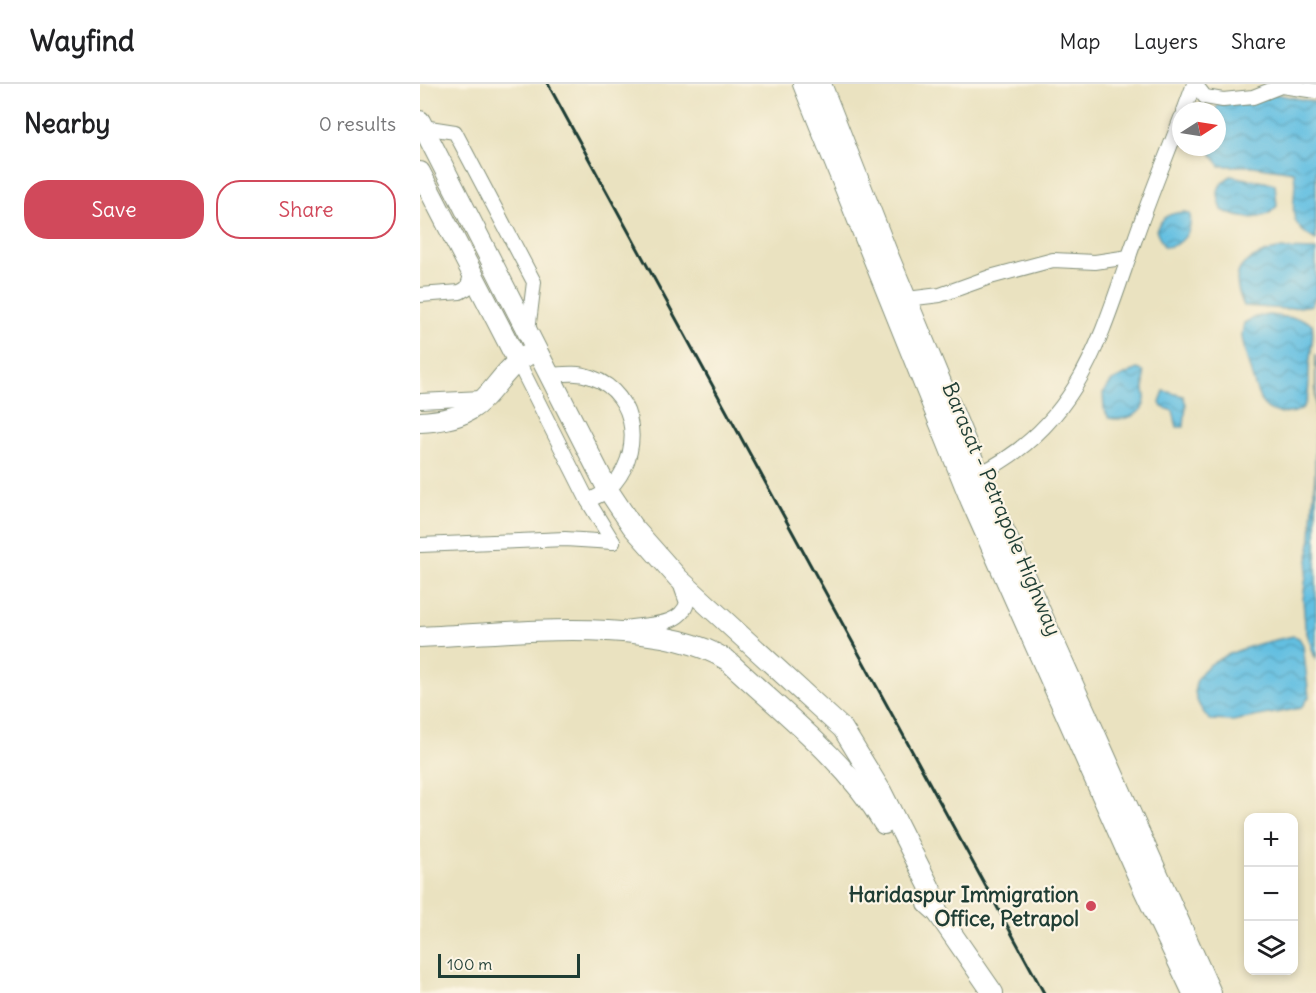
<!DOCTYPE html>
<meta charset="utf-8">
<style>
:root{--surface:#fff;--page:#f2f2f2;--text:#202124;--muted:#757577;--line:#e0e0e0;--accent:#d1495b}
body{margin:0;font-family:Delius,sans-serif;background:var(--page);color:var(--text)}
.controls{position:absolute;right:18px;bottom:18px;display:grid;overflow:hidden;border-radius:12px;box-shadow:0 3px 9px #0003}
.controls button{width:54px;height:54px;display:grid;place-items:center;padding:0;border:0;border-bottom:2px solid var(--line);background:var(--surface);color:var(--text);font:30px sans-serif}
.compass{position:absolute;left:752px;top:18px;width:54px;height:54px;border-radius:50%;background:var(--surface);box-shadow:0 3px 9px #0003;rotate:78deg}
.scale{position:absolute;left:18px;bottom:15px;width:142px;box-sizing:border-box;padding-left:6px;border:3px solid #1f3d34;border-top:0;font-size:16px;line-height:21px;white-space:nowrap;color:#1f3d34;-webkit-text-stroke:4px #fcf5e5;paint-order:stroke}
.list{margin:0;padding:0;list-style:none}
h2{display:flex;justify-content:space-between;align-items:center;height:78px;margin:0;padding:0 24px;font-size:26px}
h2 small{font-size:20px;font-weight:400;color:var(--muted)}
.actions{display:flex;gap:12px;padding:18px 24px}
.actions a{flex:1;padding:14px 0;border:2px solid var(--accent);border-radius:24px;text-align:center;font-size:21px;color:var(--accent)}
.actions .main{background:var(--accent);color:#fff}
.icon{flex:none;width:33px;height:33px;fill:none;stroke:currentColor;stroke-width:2;stroke-linecap:round;stroke-linejoin:round}
.map{position:relative;flex:none;width:896px;height:909px;overflow:hidden}
header{display:flex;align-items:center;gap:36px;box-sizing:border-box;height:84px;padding:0 30px;background:var(--surface);border-bottom:2px solid var(--line)}
header strong{font-size:28px}
nav{display:flex;gap:33px;margin-inline-start:auto;font-size:21px}
main{display:flex}
aside{flex:1;background:var(--surface)}
.map>svg:first-child{display:block}
.water{fill:url(#water-waves);stroke:#417e8a;stroke-width:1.5}
.lines{fill:none;stroke-linecap:round;stroke-linejoin:round}
.minor-casing{stroke:#84907a;stroke-width:16}
.highway-casing{stroke:#84907a;stroke-width:22}
.minor{stroke:#fff;stroke-width:14}
.highway{stroke:#fff;stroke-width:20}
.rail{stroke:#1f3d34;stroke-width:3}
.poi-dot{fill:#d1495b;stroke:#fcf5e5;stroke-width:2}
.labels{text-anchor:middle;dominant-baseline:central;stroke-width:4.5;stroke-linejoin:round;paint-order:stroke}
.street-label{font-size:21px;fill:#1f3d34;stroke:#fcf5e5}
.poi-label{font-size:21px;font-weight:bold;fill:#1f3d34;stroke:#fcf5e5;text-anchor:end}
</style>
<header>
<strong>Wayfind</strong>
<nav><a>Map</a><a>Layers</a><a>Share</a></nav>
</header>
<main>
<aside>
<h2>Nearby<small>0 results</small></h2>
<ul class="list">
</ul>
<div class="actions"><a class="main">Save</a><a>Share</a></div>
</aside>
<div class="map">
<svg width="896" height="909" viewBox="0 0 896 909">
<defs>
<pattern id="water-waves" width="16" height="10" patternUnits="userSpaceOnUse" patternTransform="scale(1.5)"><rect width="16" height="10" fill="#63bfe1"/><path d="M0 5q4-4 8 0t8 0" fill="none" stroke="#519cb7"/></pattern>
</defs>
<rect width="100%" height="100%" fill="#fcf5e5"/>
<filter id="ink" filterUnits="userSpaceOnUse"><feTurbulence type="fractalNoise" baseFrequency=".0167" numOctaves="2"/><feDisplacementMap in="SourceGraphic" scale="12" xChannelSelector="R" yChannelSelector="G"/><feConvolveMatrix kernelMatrix="1 2 1 2 8 2 1 2 1" color-interpolation-filters="sRGB"/></filter>
<filter id="wash" filterUnits="userSpaceOnUse"><feTurbulence type="fractalNoise" baseFrequency=".008" numOctaves="4" result="noise"/><feDisplacementMap in="SourceGraphic" scale="24" xChannelSelector="R" yChannelSelector="G"/><feGaussianBlur stdDeviation="1.35" result="paint"/><feColorMatrix in="noise" values="0 0 0 0 0 0 0 0 0 0 0 0 0 0 0 0 0 1.4 0 .05"/><feComposite in="paint" operator="in"/></filter>
<g filter="url(#wash)">
<rect width="100%" height="100%" fill="#eae2c0"/>
<g class="water">
<path d="M855 10 896 18V156C860 137 879 118 874 88L833 82H800L789 66V63H797L795 27 798 20Z"/>
<path d="M811 92 855 100 857 122C844 139 818 135 802 126 796 109 795 102 811 92Z"/>
<path d="M765 128 770 130C773 147 762 163 744 163L736 146C743 132 749 129 765 128Z"/>
<path d="M857 165 896 166V211L892 221 866 225 824 222C807 185 822 175 857 165Z"/>
<path d="M849 231 882 235 892 240C895 254 889 271 889 286 888 306 893 331 864 329 856 329 848 326 843 320 836 311 824 265 822 253 822 248 823 244 824 239L835 233Z"/>
<polygon points="896,270 896,577 885,543 883,515 891,454 895,389"/>
<path d="M717 285 723 287C726 293 724 295 724 301 723 306 726 312 725 316 723 333 702 337 689 334L684 325 683 309 692 297Z"/>
<polygon points="744,307 763,312 766,320 764,343 757,343 753,327 742,323 740,319"/>
<path d="M874 552 879 554 883 561 889 613 881 624 813 637 790 636C738 579 835 560 874 552Z"/>
</g>
</g>
<g filter="url(#ink)">
<g class="lines">
<g class="minor-casing">
<g id="minor">
<polyline points="775,0 785,13 803,16 833,13 861,2 896,7"/>
<polyline points="764,27 774,0"/>
<polyline points="3,43 35,48 114,198 108,247"/>
<polyline points="0,211 40,208 47,204 52,189"/>
<polyline points="487,215 520,211 570,193 633,176 675,178 709,173"/>
<polyline points="97,276 168,417 193,458"/>
<path d="M130 291C144 290 157 288 171 293 220 310 223 373 189 405 184 410 175 413 168 417"/>
<polyline points="0,317 62,314"/>
<path d="M559 390C659 341 680 255 714 158 728 117 745 76 761 34"/>
<polyline points="0,461 145,455 193,458"/>
<path d="M206 544C226 540 260 543 267 519L260 499"/>
</g>
</g>
<g class="highway-casing">
<g id="highway">
<polyline points="383,0 551,417 724,806 773,909"/>
<polyline points="401,0 468,171 559,390 791,909"/>
<polyline points="0,37 188,406 212,442 258,494 423,645 461,707 511,806 517,828"/>
<polyline points="0,88 97,276"/>
<path d="M0 338C17 337 35 335 50 326 73 312 84 283 108 271"/>
<path d="M0 553C84 550 235 530 307 576 361 627 425 675 464 740"/>
<polyline points="508,820 517,828 573,909"/>
</g>
</g>
<use href="#minor" class="minor"/>
<use href="#highway" class="highway"/>
<polyline class="rail" points="128,0 624,909"/>
</g>
</g>
<circle class="poi-dot" cx="671" cy="822" r="6"/>
<g class="labels">
<g class="street-label">
<text transform="translate(582 425) rotate(67)">Barasat - Petrapole Highway</text>
</g>
<g class="poi-label">
<text x="659" y="810">Haridaspur Immigration<tspan x="659" dy="24">Office, Petrapol</tspan></text>
</g>
</g>
</svg>
<div class="controls">
<button>+</button>
<button>−</button>
<button><svg class="icon" aria-label="layers" viewBox="0 0 24 24"><path d="M12 4l9 5-9 5-9-5zM3 14l9 5 9-5"/></svg></button>
</div>
<svg class="compass" viewBox="-18 -18 36 36"><path d="M0-13l5 13h-10z" fill="#e53935"/><path d="M0 13l5-13h-10z" fill="#757577"/></svg>
<div class="scale">100 m</div>
</div>
</main>
